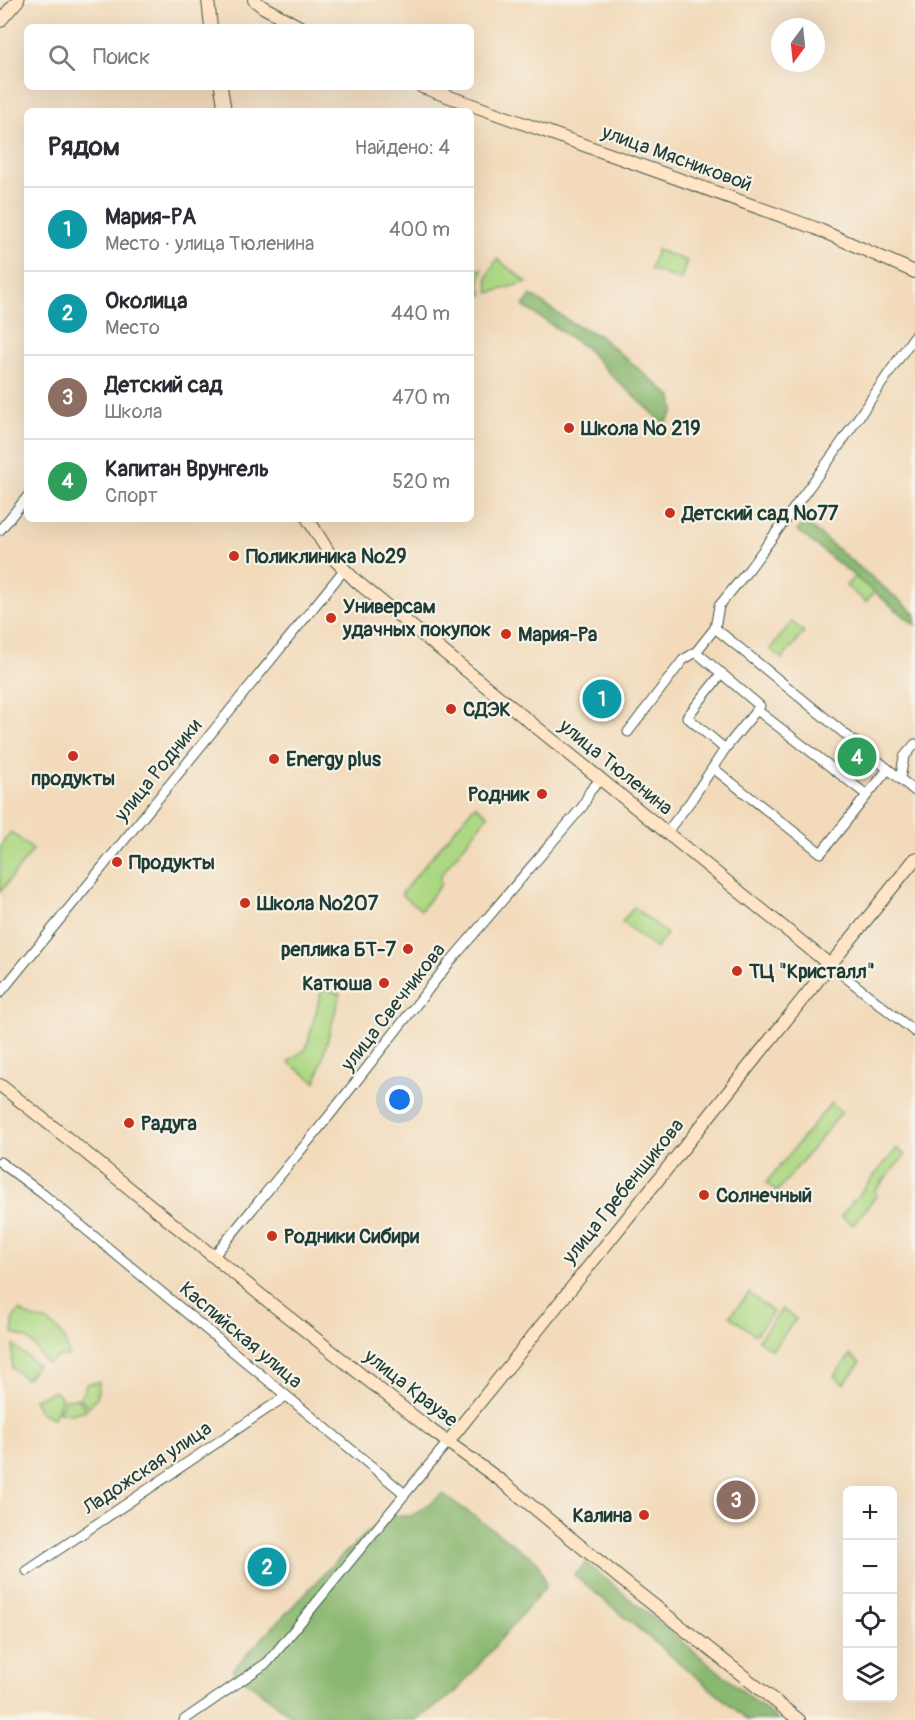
<!DOCTYPE html>
<html lang="ru">
<meta charset="utf-8">
<style>
:root{--surface:#fff;--page:#f2f2f3;--text:#2b2b33;--muted:#7c7c81;--line:#e1e1e2;--accent:#db2777}
body{margin:0;font-family:Pangolin,sans-serif;background:var(--page);color:var(--text)}
.controls{position:absolute;right:18px;bottom:18px;display:grid;overflow:hidden;border-radius:9px;box-shadow:0 6px 24px #0002}
.controls button{width:54px;height:54px;display:grid;place-items:center;padding:0;border:0;border-bottom:2px solid var(--line);background:var(--surface);color:var(--text);font:30px sans-serif}
.compass{position:absolute;left:771px;top:18px;width:54px;height:54px;border-radius:50%;background:var(--surface);box-shadow:0 6px 24px #0002;rotate:195deg}
.you{position:absolute;left:400px;top:1100px;width:21px;height:21px;margin:-15px;border:4px solid #fff;border-radius:50%;background:#1a73e8;box-shadow:0 0 0 9px #1a73e833}
.badge{display:grid;place-items:center;width:39px;height:39px;border-radius:50%;background:var(--accent);color:#fff;font-size:20px;font-weight:700}
.pin{position:absolute;translate:-50% -50%;border:3px solid #fff;box-shadow:0 2px 6px #0006}
.list{margin:0;padding:0;list-style:none}
h2{display:flex;justify-content:space-between;align-items:center;height:78px;margin:0;padding:0 24px;font-size:26px}
h2 small{font-size:20px;font-weight:400;color:var(--muted)}
.list li{display:grid;grid-template-columns:39px 1fr auto;gap:18px;align-items:center;box-sizing:border-box;height:84px;padding:0 24px;border-top:2px solid var(--line)}
.list b{display:block;font-size:22px;white-space:nowrap}
.list p{margin:0;font-size:20px;white-space:nowrap;color:var(--muted)}
.list em{font-size:20px;font-style:normal;color:var(--muted)}
.icon{flex:none;width:33px;height:33px;fill:none;stroke:currentColor;stroke-width:2;stroke-linecap:round;stroke-linejoin:round}
.map{position:relative;flex:none;width:915px;height:1720px;overflow:hidden}
.search{position:absolute;background:var(--surface);box-shadow:0 6px 24px #0002;left:24px;top:24px;width:450px;height:66px;display:flex;align-items:center;gap:15px;box-sizing:border-box;padding:0 21px;border-radius:9px;color:var(--muted);font-size:22px}
.panel{position:absolute;background:var(--surface);box-shadow:0 6px 24px #0002;left:24px;top:108px;width:450px;height:414px;border-radius:9px}
.map>svg:first-child{display:block}
.green{fill:#add883;stroke:#668a5c;stroke-width:1.5}
.forest{fill:#8ab871;stroke:#547a52;stroke-width:1.5}
.lines{fill:none;stroke-linecap:round;stroke-linejoin:round}
.street-casing{stroke:#3f5548;stroke-width:11}
.secondary-casing{stroke:#3f5548;stroke-width:14}
.street{stroke:#fff;stroke-width:9}
.secondary{stroke:#ffe4c6;stroke-width:12}
.poi-dot{fill:#c8321e;stroke:#f7f3e8;stroke-width:2}
.labels{text-anchor:middle;dominant-baseline:central;stroke-width:4.5;stroke-linejoin:round;paint-order:stroke}
.street-label{font-size:20px;fill:#1f3d34;stroke:#f7f3e8}
.poi-label{font-size:20px;font-weight:bold;fill:#1f3d34;stroke:#f7f3e8;text-anchor:start}
</style>
<div class="map">
<svg width="915" height="1720" viewBox="0 0 915 1720">
<rect width="100%" height="100%" fill="#f7f3e8"/>
<filter id="ink" filterUnits="userSpaceOnUse"><feTurbulence type="fractalNoise" baseFrequency=".0167" numOctaves="2"/><feDisplacementMap in="SourceGraphic" scale="12" xChannelSelector="R" yChannelSelector="G"/><feConvolveMatrix kernelMatrix="1 2 1 2 8 2 1 2 1" color-interpolation-filters="sRGB"/></filter>
<filter id="wash" filterUnits="userSpaceOnUse"><feTurbulence type="fractalNoise" baseFrequency=".008" numOctaves="4" result="noise"/><feDisplacementMap in="SourceGraphic" scale="24" xChannelSelector="R" yChannelSelector="G"/><feGaussianBlur stdDeviation="1.35" result="paint"/><feColorMatrix in="noise" values="0 0 0 0 0 0 0 0 0 0 0 0 0 0 0 0 0 1.4 0 .05"/><feComposite in="paint" operator="in"/></filter>
<g filter="url(#wash)">
<rect width="100%" height="100%" fill="#f2daba"/>
<g class="green">
<polygon points="657,250 687,261 680,280 650,269"/>
<polygon points="497,259 527,282 489,293 487,277"/>
<polygon points="482,269 480,284 483,295 471,297 471,270"/>
<polygon points="855,576 874,592 866,602 846,586"/>
<polygon points="792,622 804,632 782,659 770,649"/>
<polygon points="475,805 488,815 440,876 441,884 421,910 401,894"/>
<polygon points="11,832 33,850 0,892 0,846"/>
<polygon points="634,907 667,934 656,949 622,922"/>
<polygon points="322,989 340,994 316,1082 288,1062 306,1049"/>
<polygon points="831,1103 842,1112 777,1192 766,1183"/>
<polygon points="897,1148 905,1155 874,1192 877,1195 853,1225 841,1216"/>
<polygon points="749,1293 773,1312 755,1335 730,1316"/>
<polygon points="782,1309 796,1319 772,1350 758,1340"/>
<path d="M20 1310C27 1317 33 1318 42 1320 58 1324 67 1340 69 1356L57 1357 48 1364C33 1352 39 1339 13 1334V1318Z"/>
<polygon points="13,1345 37,1365 26,1379 12,1368"/>
<polygon points="850,1355 860,1363 844,1384 834,1376"/>
<polygon points="99,1382 97,1397 88,1408 80,1397 84,1391 86,1384"/>
<polygon points="55,1391 62,1398 54,1419 40,1412 34,1399"/>
<polygon points="78,1398 86,1410 71,1414 59,1412 65,1399"/>
</g>
<g class="forest">
<polygon points="531,295 572,323 598,335 672,397 674,411 665,424 611,375 585,347 523,306"/>
<polygon points="806,523 915,613 915,625 797,530"/>
<polygon points="443,1494 538,1562 546,1586 455,1693 417,1720 297,1720 232,1670 334,1563 387,1515 411,1516"/>
<polygon points="586,1563 778,1720 748,1720 574,1575"/>
</g>
</g>
<g filter="url(#ink)">
<g class="lines">
<g class="street-casing">
<g id="street">
<polyline points="0,530 27,497"/>
<polyline points="715,628 915,791"/>
<polyline points="722,673 687,717 725,749"/>
<polyline points="757,710 867,795"/>
<polyline points="628,732 683,660 696,652"/>
<polyline points="713,768 821,853 888,769"/>
<polyline points="901,774 904,757 915,744"/>
<polyline points="666,833 690,802 725,749 760,706 696,652 715,628 719,606 750,568 832,456 915,335"/>
<polyline points="830,965 915,1032"/>
<polyline points="0,993 344,570"/>
<polyline points="0,1162 43,1194 405,1494 448,1442"/>
<polyline points="213,1257 329,1116 449,963 583,806 590,791 600,780"/>
<polyline points="27,1571 286,1396"/>
<polyline points="184,1720 268,1662 405,1494"/>
</g>
</g>
<g class="secondary-casing">
<g id="secondary">
<polyline points="208,0 211,27"/>
<polyline points="254,0 263,7 300,27"/>
<polyline points="0,21 18,0"/>
<polyline points="221,87 225,111"/>
<polyline points="422,87 815,228 915,272"/>
<polyline points="308,519 331,556 356,581 830,965"/>
<polyline points="0,1085 86,1153 268,1301 431,1430 500,1480 622,1580 799,1720"/>
<polyline points="448,1442 915,859"/>
</g>
</g>
<use href="#street" class="street"/>
<use href="#secondary" class="secondary"/>
</g>
</g>
<g class="poi-dot">
<circle cx="569" cy="428" r="6"/>
<circle cx="670" cy="513" r="6"/>
<circle cx="234" cy="556" r="6"/>
<circle cx="331" cy="618" r="6"/>
<circle cx="506" cy="634" r="6"/>
<circle cx="451" cy="709" r="6"/>
<circle cx="73" cy="756" r="6"/>
<circle cx="274" cy="759" r="6"/>
<circle cx="542" cy="794" r="6"/>
<circle cx="117" cy="862" r="6"/>
<circle cx="245" cy="903" r="6"/>
<circle cx="408" cy="949" r="6"/>
<circle cx="737" cy="971" r="6"/>
<circle cx="384" cy="983" r="6"/>
<circle cx="129" cy="1123" r="6"/>
<circle cx="704" cy="1195" r="6"/>
<circle cx="272" cy="1236" r="6"/>
<circle cx="644" cy="1515" r="6"/>
</g>
<g class="labels">
<g class="street-label">
<text transform="translate(677 158) rotate(20)">улица Мясниковой</text>
<text transform="translate(616 767) rotate(39)">улица Тюленина</text>
<text transform="translate(158 770) rotate(-51)">улица Родники</text>
<text transform="translate(393 1007) rotate(-52)">улица Свечникова</text>
<text transform="translate(623 1191) rotate(-51)">улица Гребенщикова</text>
<text transform="translate(241 1335) rotate(40)">Каспийская улица</text>
<text transform="translate(411 1388) rotate(38)">улица Краузе</text>
<text transform="translate(147 1468) rotate(-34)">Ладожская улица</text>
</g>
<g class="poi-label">
<text x="581" y="428">Школа № 219</text>
<text x="682" y="513">Детский сад №77</text>
<text x="246" y="556">Поликлиника №29</text>
<text x="343" y="606">Универсам<tspan x="343" dy="23">удачных покупок</tspan></text>
<text x="518" y="634">Мария-Ра</text>
<text x="463" y="709">СДЭК</text>
<text x="286" y="759">Energy plus</text>
<text x="73" y="778" text-anchor="middle">продукты</text>
<text x="530" y="794" text-anchor="end">Родник</text>
<text x="129" y="862">Продукты</text>
<text x="257" y="903">Школа №207</text>
<text x="396" y="949" text-anchor="end">реплика БТ-7</text>
<text x="749" y="971">ТЦ "Кристалл"</text>
<text x="372" y="983" text-anchor="end">Катюша</text>
<text x="141" y="1123">Радуга</text>
<text x="716" y="1195">Солнечный</text>
<text x="284" y="1236">Родники Сибири</text>
<text x="632" y="1515" text-anchor="end">Калина</text>
</g>
</g>
</svg>
<div class="controls">
<button>+</button>
<button>−</button>
<button><svg class="icon" aria-label="locate" viewBox="0 0 24 24"><circle cx="12" cy="12" r="6"/><path d="M12 2v4M12 18v4M2 12h4M18 12h4"/></svg></button>
<button><svg class="icon" aria-label="layers" viewBox="0 0 24 24"><path d="M12 4l9 5-9 5-9-5zM3 14l9 5 9-5"/></svg></button>
</div>
<svg class="compass" viewBox="-18 -18 36 36"><path d="M0-13l5 13h-10z" fill="#e53935"/><path d="M0 13l5-13h-10z" fill="#7c7c81"/></svg>
<div class="you"></div>
<div class="pin badge" style="left:602px;top:699px;background:#0f9aa8">1</div>
<div class="pin badge" style="left:267px;top:1567px;background:#0f9aa8">2</div>
<div class="pin badge" style="left:736px;top:1500px;background:#8d6e63">3</div>
<div class="pin badge" style="left:857px;top:757px;background:#2e9e5b">4</div>
<div class="search"><svg class="icon" aria-label="search" viewBox="0 0 24 24"><circle cx="10" cy="10" r="6"/><path d="M15 15l6 6"/></svg>Поиск</div>
<section class="panel">
<h2>Рядом<small>Найдено: 4</small></h2>
<ul class="list">
<li><span class="badge" style="background:#0f9aa8">1</span><div><b>Мария-РА</b><p>Место · улица Тюленина</p></div><em>400 m</em></li>
<li><span class="badge" style="background:#0f9aa8">2</span><div><b>Околица</b><p>Место</p></div><em>440 m</em></li>
<li><span class="badge" style="background:#8d6e63">3</span><div><b>Детский сад</b><p>Школа</p></div><em>470 m</em></li>
<li><span class="badge" style="background:#2e9e5b">4</span><div><b>Капитан Врунгель</b><p>Спорт</p></div><em>520 m</em></li>
</ul>
</section>
</div>
